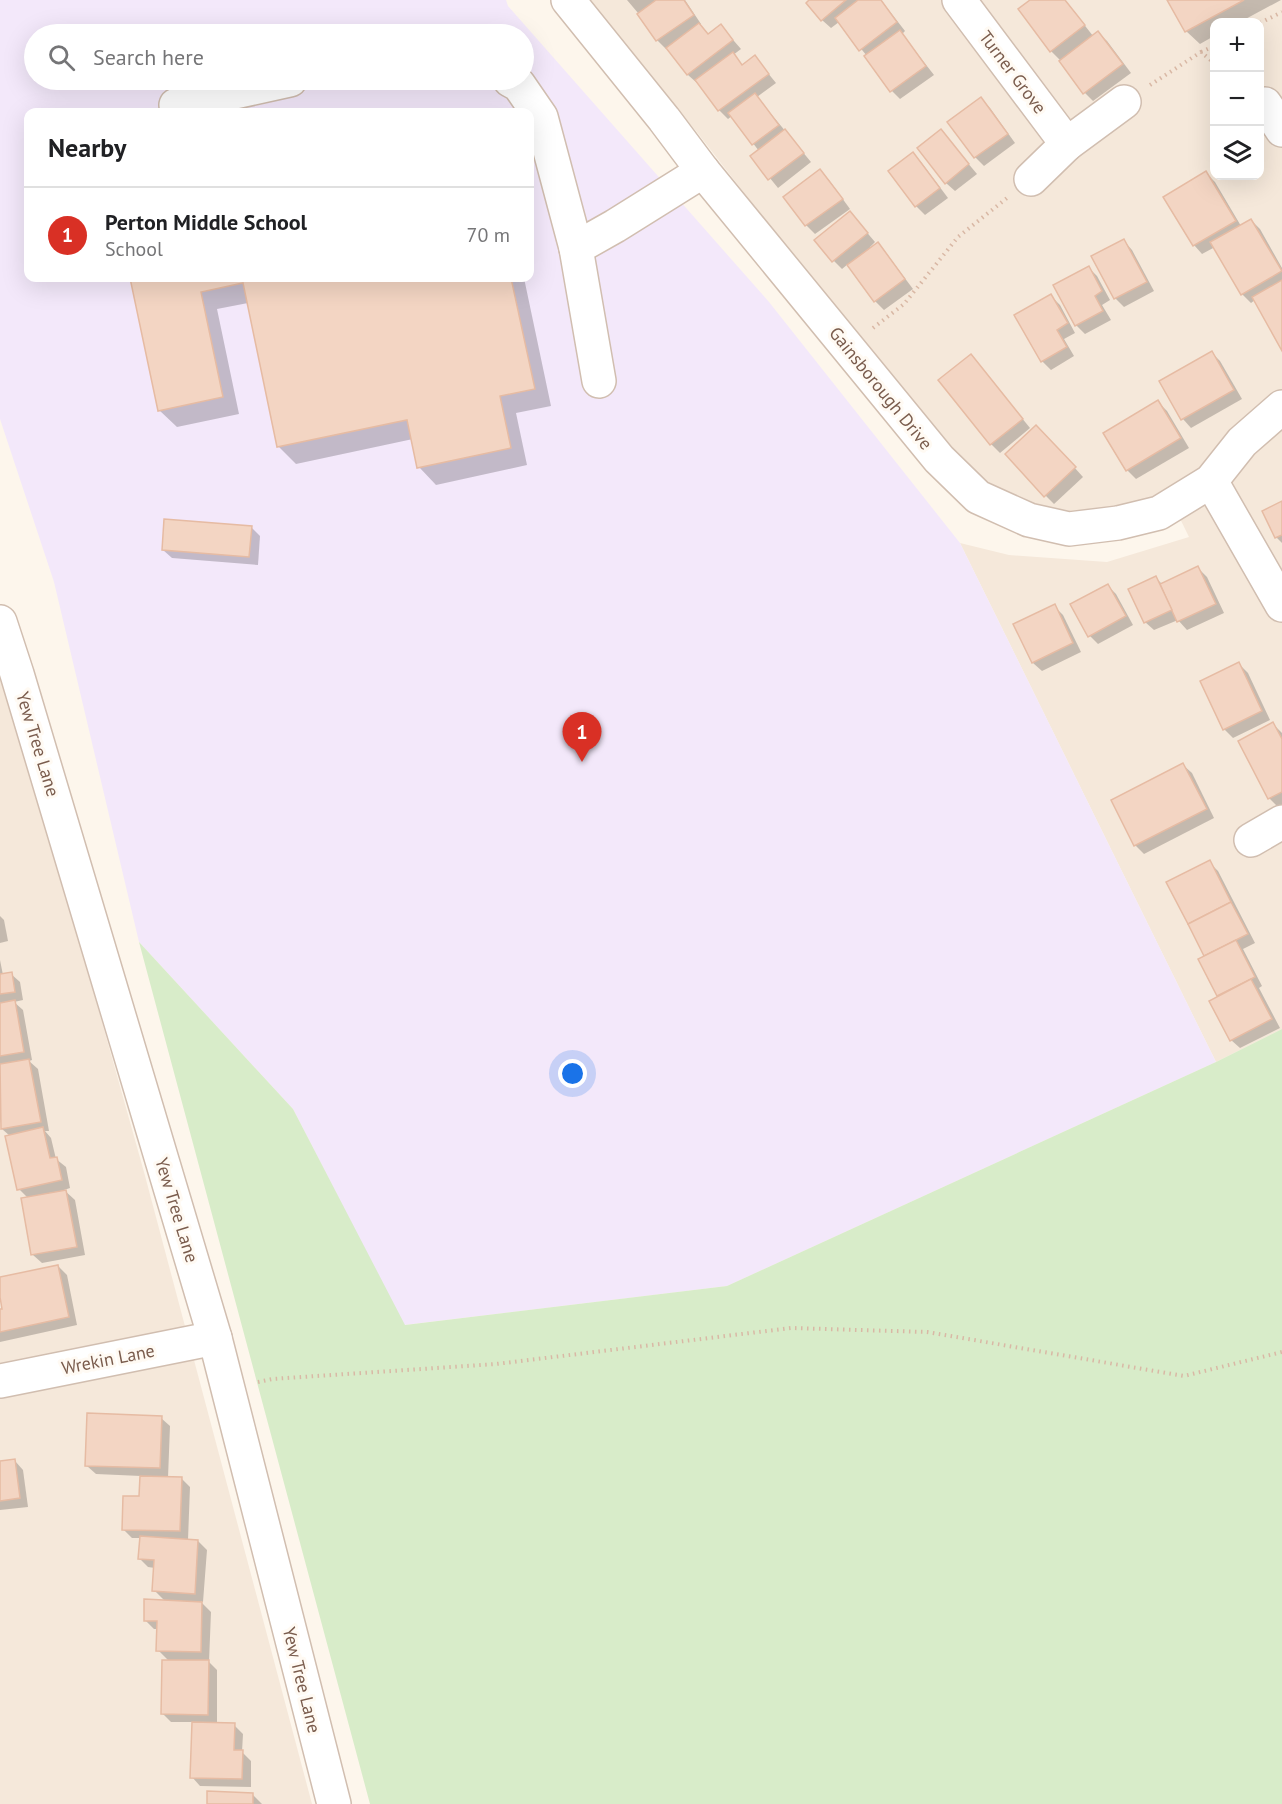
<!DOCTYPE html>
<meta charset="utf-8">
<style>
:root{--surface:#fff;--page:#f2f2f2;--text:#202124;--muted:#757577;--line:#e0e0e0;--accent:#d93025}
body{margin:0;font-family:"PT Sans",sans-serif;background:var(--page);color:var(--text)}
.controls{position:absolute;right:18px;top:18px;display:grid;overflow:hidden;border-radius:12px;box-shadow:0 6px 24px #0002}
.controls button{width:54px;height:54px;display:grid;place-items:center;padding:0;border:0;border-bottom:2px solid var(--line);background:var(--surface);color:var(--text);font:30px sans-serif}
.you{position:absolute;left:573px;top:1074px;width:21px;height:21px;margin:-15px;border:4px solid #fff;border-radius:50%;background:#1a73e8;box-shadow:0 0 0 9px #1a73e833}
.badge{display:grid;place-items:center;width:39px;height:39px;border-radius:50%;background:var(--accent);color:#fff;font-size:20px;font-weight:700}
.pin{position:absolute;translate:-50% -50px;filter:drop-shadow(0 2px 3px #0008)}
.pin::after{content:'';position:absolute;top:32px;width:21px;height:18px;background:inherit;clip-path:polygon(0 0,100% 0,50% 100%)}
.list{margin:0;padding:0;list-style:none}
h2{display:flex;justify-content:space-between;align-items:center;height:78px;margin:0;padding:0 24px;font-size:26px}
h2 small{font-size:20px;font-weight:400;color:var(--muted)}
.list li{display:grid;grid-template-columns:39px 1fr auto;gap:18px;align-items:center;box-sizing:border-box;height:96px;padding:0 24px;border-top:2px solid var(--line)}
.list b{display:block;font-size:22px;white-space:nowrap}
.list p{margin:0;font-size:20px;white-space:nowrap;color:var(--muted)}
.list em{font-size:20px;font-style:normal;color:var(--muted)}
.icon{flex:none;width:33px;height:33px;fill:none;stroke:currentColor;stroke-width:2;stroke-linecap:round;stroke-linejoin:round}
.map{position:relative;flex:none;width:1282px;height:1804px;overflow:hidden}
.search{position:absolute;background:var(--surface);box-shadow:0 6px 24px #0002;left:24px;top:24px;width:510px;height:66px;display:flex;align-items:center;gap:15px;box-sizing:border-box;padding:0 21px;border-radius:33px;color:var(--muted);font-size:22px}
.panel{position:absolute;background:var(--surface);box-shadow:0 6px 24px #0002;left:24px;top:108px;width:510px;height:174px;border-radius:12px}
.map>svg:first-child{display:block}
.residential{fill:#f5e8da;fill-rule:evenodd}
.education{fill:#f3e8fa;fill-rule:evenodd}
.green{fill:#d8ecc9}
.shadow{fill:#0003}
.building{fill:#f3d5c3;stroke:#e6bba3;stroke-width:1.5}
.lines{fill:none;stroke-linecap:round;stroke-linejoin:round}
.minor-casing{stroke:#d1beb0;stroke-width:36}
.path{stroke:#d9b8a5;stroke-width:4;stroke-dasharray:1.5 4.5;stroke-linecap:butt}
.minor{stroke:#fff;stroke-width:33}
.labels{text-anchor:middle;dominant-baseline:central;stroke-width:6;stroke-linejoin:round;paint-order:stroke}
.street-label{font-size:18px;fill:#7a5c4d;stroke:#fffaf3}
</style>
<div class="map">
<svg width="1282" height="1804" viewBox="0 0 1282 1804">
<rect width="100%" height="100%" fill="#fdf6ec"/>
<g class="residential">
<path d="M590 0H1282V1029L1216 1062 960 543 1009 555 1107 562 1189 537 1168 494 1129 510 1047 517 964 472 866 350 696 131 595 13ZM1214 22H1260V176H1214Z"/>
<polygon points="0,658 144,1172 312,1804 0,1804"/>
</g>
<path class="education" d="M0 0H506L508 6 769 302 960 543 1216 1062 727 1286 404 1325 293 1109 139 942 54 582 0 419ZM34 34H524V80H34ZM28 112H530V278H28Z"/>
<polygon class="green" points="139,942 293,1109 405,1325 727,1286 1216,1062 1282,1029 1282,1804 370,1804"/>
<g class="shadow">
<polygon points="627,0 685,0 701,24 700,25 709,35 721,26 741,49 733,55 743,66 755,57 776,83 757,97 811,162 778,188 752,156 759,151 732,116 728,119 719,110 699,82 697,83 688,75 668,48 666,49 657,40 638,13"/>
<polygon points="811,0 881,0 905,31 902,34 934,75 900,99 892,91 867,56 839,22 831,28 822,20"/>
<polygon points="1032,0 1065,0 1093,36 1098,33 1107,41 1131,73 1093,101 1085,93 1061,61 1051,51"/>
<polygon points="1169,0 1281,0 1240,22 1214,22 1214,36 1200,44 1186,31"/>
<polygon points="981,99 990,108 1015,143 984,166 975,157"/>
<polygon points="941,131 977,174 955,191 946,183"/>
<polygon points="913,154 921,162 948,198 925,215 916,206"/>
<polygon points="820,171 829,180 850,209 815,234 806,225 785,197"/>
<polygon points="1206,173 1215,182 1241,226 1251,220 1260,229 1282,268 1282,348 1255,300 1251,303 1242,294 1215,247 1202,254 1194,245"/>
<polygon points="858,222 875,242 870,247 871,249 878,244 886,253 913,289 884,310 875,301 848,264 842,269 834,261"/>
<polygon points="1124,241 1132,250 1154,291 1124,307 1115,298"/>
<polygon points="1088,267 1097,276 1110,300 1102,305 1111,320 1085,334 1076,325"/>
<polygon points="132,278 524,278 551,406 516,413 527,465 436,485 419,467 413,439 296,464 278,446 248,303 217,309 239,414 177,427 159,410"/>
<polygon points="1051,296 1060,305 1075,333 1064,339 1074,356 1051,370 1042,361"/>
<polygon points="1212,353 1220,361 1242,399 1191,428 1183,419 1161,382"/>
<polygon points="979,365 1030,428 1000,453 991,444"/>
<polygon points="1158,402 1167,411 1189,448 1136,479 1127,470"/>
<polygon points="1045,435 1083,477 1054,504 1045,495"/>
<polygon points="1282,503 1282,543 1276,537 1264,511"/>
<polygon points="251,527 260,536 258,565 172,558 163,550"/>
<polygon points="1198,568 1207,577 1224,613 1187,630 1178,620 1154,630 1145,622 1156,578 1162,584"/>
<polygon points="1107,585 1116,594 1133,625 1098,644 1090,636"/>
<polygon points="1054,606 1063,615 1081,652 1042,671 1033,663"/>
<polygon points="1239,664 1248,673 1270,720 1233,738 1224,729"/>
<polygon points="1273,724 1282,733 1282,805 1278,807 1269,798"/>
<polygon points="1183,765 1192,773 1214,818 1144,854 1135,845"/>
<polygon points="1209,862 1218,871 1255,943 1243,949 1262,986 1259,988 1280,1028 1240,1048 1231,1040 1219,997 1200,960 1206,957"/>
<polygon points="0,916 4,920 8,941 0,943"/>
<polygon points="0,960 3,975 11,974 20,982 23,1000 14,1002 23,1010 32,1060 29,1061 38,1069 49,1131 45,1131 51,1138 56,1159 66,1167 70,1188 64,1190 75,1200 85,1255 42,1263 33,1255 22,1199 28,1198 19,1189 10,1136 2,1129 0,1118"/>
<polygon points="58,1266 67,1275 77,1325 0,1342 0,1311 4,1310 0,1290 0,1279"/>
<polygon points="161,1418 170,1426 168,1478 181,1478 190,1487 188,1540 198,1541 207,1550 203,1602 200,1601 211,1612 209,1662 217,1670 217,1724 234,1725 243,1734 242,1752 251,1761 251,1787 200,1786 192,1777 194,1722 171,1722 163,1714 169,1661 158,1650 158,1629 154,1629 145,1620 166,1602 154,1590 155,1568 148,1567 140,1559 141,1538 132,1538 123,1529 141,1498 141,1476 96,1474 87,1466"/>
<polygon points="15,1461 23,1470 28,1507 0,1510 0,1463"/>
<polygon points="253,1795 262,1804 208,1804"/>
</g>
<g class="building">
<polygon points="656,0 684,0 694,15 656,41 637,14"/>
<polygon points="809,0 846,0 821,21 806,3"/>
<polygon points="858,0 881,0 897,22 859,51 835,18"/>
<polygon points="1030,0 1065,0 1085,25 1050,52 1018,9"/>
<polygon points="1167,0 1244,0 1185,32"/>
<polygon points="699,23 708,34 721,24 733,40 687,75 666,48"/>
<polygon points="900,30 926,66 890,92 864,56"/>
<polygon points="1098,31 1123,64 1083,94 1059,61"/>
<polygon points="733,52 742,65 755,55 769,74 718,111 695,80"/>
<polygon points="755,93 779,125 752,145 728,113"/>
<polygon points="981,97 1008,134 974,158 947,122"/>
<polygon points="785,129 804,153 768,180 750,156"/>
<polygon points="941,129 969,164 945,184 917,148"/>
<polygon points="913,152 940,188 915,207 888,171"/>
<polygon points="820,169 843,199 805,226 783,197"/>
<polygon points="1206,171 1236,221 1193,246 1163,197"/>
<polygon points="850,211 868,233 832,262 814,240"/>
<polygon points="1251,219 1282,271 1241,295 1210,242"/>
<polygon points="1124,239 1147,282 1114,299 1091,256"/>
<polygon points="878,242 905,279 874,302 847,265"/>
<polygon points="1089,266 1102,291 1095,296 1103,311 1075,326 1053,285"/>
<polygon points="130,278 511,278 535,389 500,396 511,448 417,468 407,420 277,447 243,283 201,292 223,397 158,411"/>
<polygon points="1282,280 1282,351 1252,297"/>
<polygon points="1051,294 1068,323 1057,330 1067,347 1041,362 1014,315"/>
<polygon points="1212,351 1234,390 1181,420 1159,381"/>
<polygon points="971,354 1023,419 990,445 938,380"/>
<polygon points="1158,400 1181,438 1126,471 1103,433"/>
<polygon points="1036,425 1076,467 1044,497 1005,454"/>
<polygon points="1282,501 1282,535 1275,538 1262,511"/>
<polygon points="164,519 252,526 249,557 162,550"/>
<polygon points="1198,566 1216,604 1177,622 1160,584"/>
<polygon points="1156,576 1172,610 1144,623 1128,589"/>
<polygon points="1108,584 1126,616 1088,637 1070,604"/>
<polygon points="1055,604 1073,643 1032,663 1013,624"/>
<polygon points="1239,662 1262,711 1223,730 1200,681"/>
<polygon points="1273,722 1282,739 1282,792 1268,799 1238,741"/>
<polygon points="1183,763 1207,809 1134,846 1111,800"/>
<polygon points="1210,860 1231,902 1188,924 1166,882"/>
<polygon points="1231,902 1248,934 1204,956 1188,924"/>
<polygon points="1236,940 1255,977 1217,996 1198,959"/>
<polygon points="12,972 15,992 0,994 0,974"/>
<polygon points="1251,979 1272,1019 1230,1041 1209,1001"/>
<polygon points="15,1000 24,1052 0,1056 0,1003"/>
<polygon points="29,1059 41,1122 1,1129 0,1064"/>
<polygon points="43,1127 50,1158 57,1157 62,1180 17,1190 5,1136"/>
<polygon points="66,1190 77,1247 31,1255 21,1198"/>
<polygon points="58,1265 69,1317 0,1332 0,1309 2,1309 0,1297 0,1277"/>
<polygon points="87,1413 162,1416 160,1468 85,1466"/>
<polygon points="15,1459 20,1498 0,1501 0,1461"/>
<polygon points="140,1476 182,1477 180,1531 122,1530 123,1496 139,1496"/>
<polygon points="140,1536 198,1540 195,1594 152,1591 154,1560 138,1559"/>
<polygon points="144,1599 202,1602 201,1652 156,1651 157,1621 144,1621"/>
<polygon points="162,1660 209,1660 208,1715 161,1714"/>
<polygon points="192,1722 235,1723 234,1750 243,1750 242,1779 190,1778"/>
<polygon points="207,1791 253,1793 253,1804 207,1804"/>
</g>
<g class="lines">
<g class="minor-casing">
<g id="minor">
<polyline points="568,0 664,119 703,171 939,459 978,497 1029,520 1069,529 1118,523 1159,513 1211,481 1242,442 1282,407"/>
<polyline points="959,0 1067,144"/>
<polyline points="510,80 519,85 541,117 576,248"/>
<polyline points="1265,104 1282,130"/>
<polyline points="176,105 290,80"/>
<polyline points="1031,179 1067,144 1124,102"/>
<polyline points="599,381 576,248 615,226 703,171"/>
<polyline points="1211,481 1282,605"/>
<polyline points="0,622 17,674 215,1338 334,1804"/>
<polyline points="1251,840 1282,822"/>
<polyline points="0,1381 215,1338"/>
</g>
</g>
<g class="path">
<polyline points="1260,23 1282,12"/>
<polyline points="1201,52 1214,46"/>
<polyline points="1150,85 1201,52 1214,63"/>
<polyline points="873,328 904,304 958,237 1007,198"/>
<polyline points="258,1382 272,1379 496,1364 791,1328 927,1332 1184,1376 1282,1352"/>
</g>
<use href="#minor" class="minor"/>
</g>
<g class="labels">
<g class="street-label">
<text transform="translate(1013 72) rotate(53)">Turner Grove</text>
<text transform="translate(881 388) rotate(51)">Gainsborough Drive</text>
<text transform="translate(38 744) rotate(73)">Yew Tree Lane</text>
<text transform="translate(177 1210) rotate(73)">Yew Tree Lane</text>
<text transform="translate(108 1359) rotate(-11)">Wrekin Lane</text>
<text transform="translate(302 1680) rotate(76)">Yew Tree Lane</text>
</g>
</g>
</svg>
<div class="controls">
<button>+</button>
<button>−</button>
<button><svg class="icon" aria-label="layers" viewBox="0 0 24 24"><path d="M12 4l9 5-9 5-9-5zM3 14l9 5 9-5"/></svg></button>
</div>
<div class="you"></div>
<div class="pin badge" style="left:582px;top:762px">1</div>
<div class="search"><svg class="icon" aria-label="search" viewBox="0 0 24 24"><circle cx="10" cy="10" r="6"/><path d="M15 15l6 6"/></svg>Search here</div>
<section class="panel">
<h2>Nearby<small></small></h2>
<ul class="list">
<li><span class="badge">1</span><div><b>Perton Middle School</b><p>School</p></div><em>70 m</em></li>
</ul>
</section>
</div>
